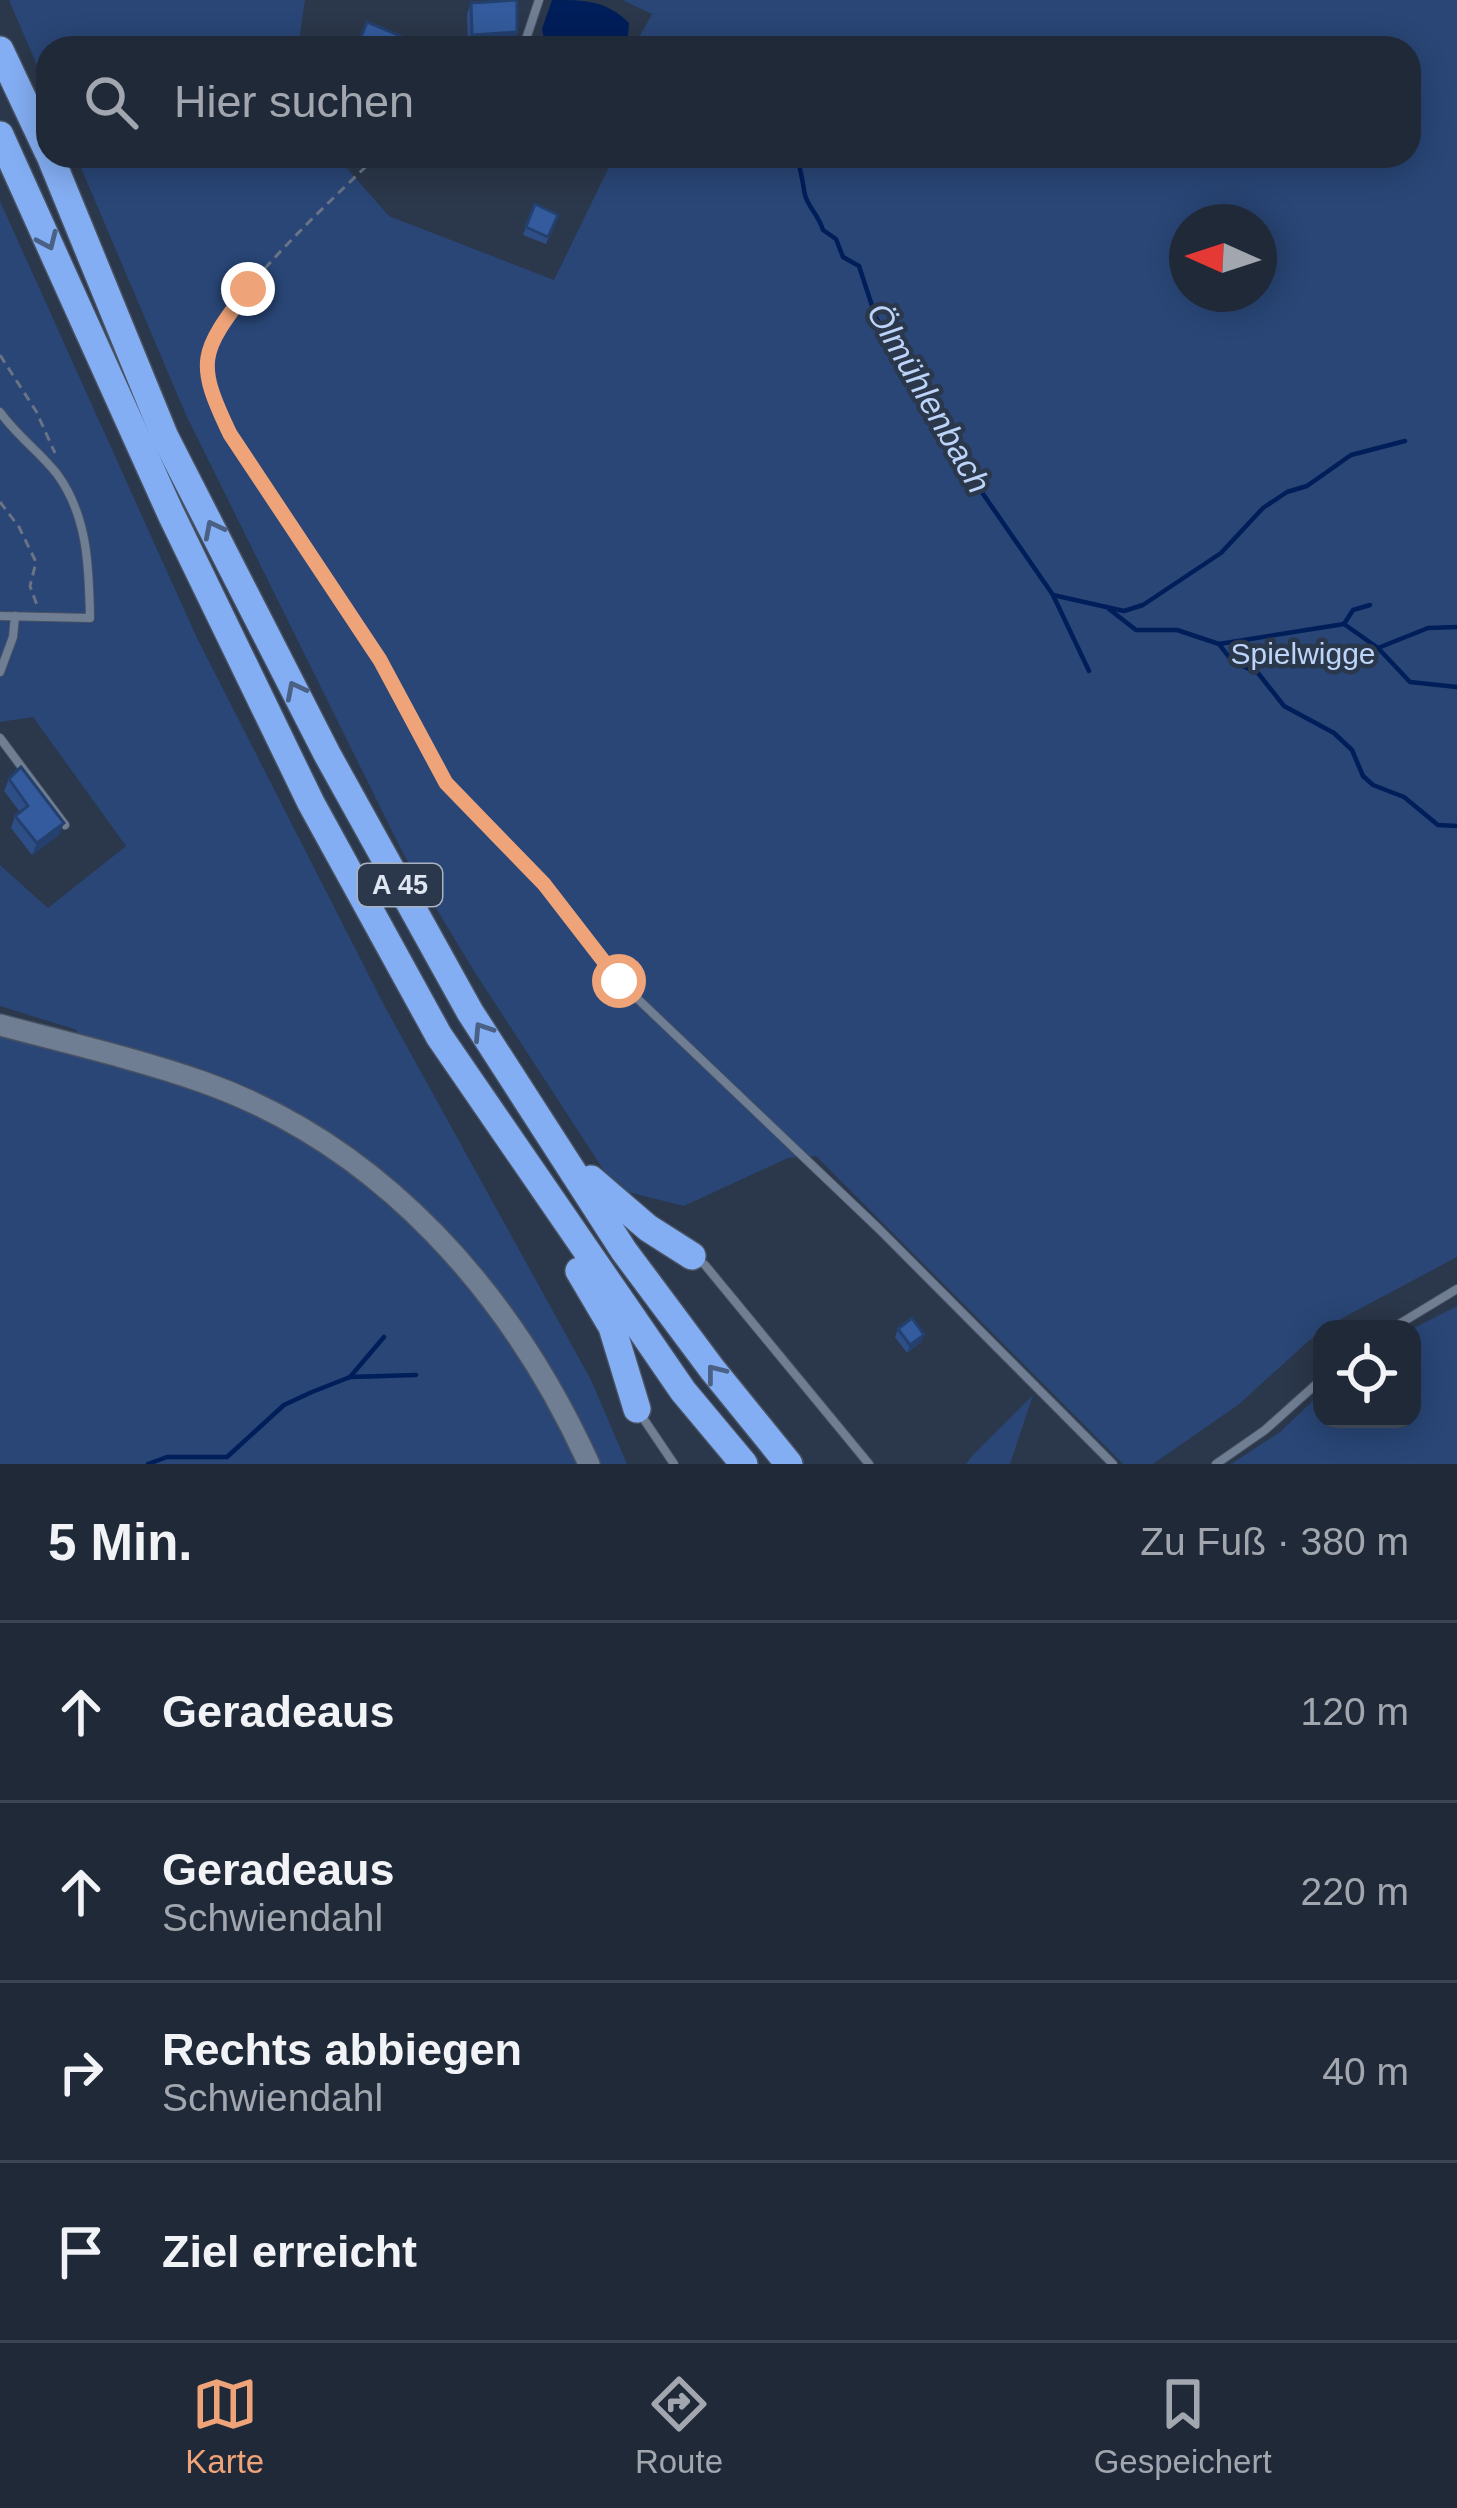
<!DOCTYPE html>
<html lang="de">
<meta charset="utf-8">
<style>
:root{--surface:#202938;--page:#283140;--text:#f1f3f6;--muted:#a2a6ae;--line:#3d4553;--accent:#efa378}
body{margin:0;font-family:Arial,sans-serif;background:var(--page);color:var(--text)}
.controls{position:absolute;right:36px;bottom:36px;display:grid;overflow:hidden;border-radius:24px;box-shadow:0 6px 30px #0003}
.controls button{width:108px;height:108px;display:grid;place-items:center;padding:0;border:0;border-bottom:3px solid var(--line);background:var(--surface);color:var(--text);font:60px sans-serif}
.compass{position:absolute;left:1169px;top:204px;width:108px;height:108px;border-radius:50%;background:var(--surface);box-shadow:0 6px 30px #0003;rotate:273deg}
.stop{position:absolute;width:36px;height:36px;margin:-27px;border:9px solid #efa378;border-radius:50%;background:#fff}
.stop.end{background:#efa378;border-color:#fff;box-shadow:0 3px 12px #0008}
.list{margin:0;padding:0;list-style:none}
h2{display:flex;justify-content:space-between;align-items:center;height:156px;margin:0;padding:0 48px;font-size:51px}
h2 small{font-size:39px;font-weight:400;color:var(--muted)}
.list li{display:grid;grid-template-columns:78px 1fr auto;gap:36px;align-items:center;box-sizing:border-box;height:180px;padding:0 48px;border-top:3px solid var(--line)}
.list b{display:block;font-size:45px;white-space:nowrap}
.list p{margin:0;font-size:39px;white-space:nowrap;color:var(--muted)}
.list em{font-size:39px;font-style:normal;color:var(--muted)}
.icon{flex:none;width:66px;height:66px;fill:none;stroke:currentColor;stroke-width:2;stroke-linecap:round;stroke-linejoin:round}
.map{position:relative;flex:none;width:1457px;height:1464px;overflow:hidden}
.search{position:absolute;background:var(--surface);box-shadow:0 6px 30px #0003;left:36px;right:36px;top:36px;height:132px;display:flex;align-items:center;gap:30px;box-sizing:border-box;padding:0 42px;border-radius:36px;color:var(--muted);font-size:45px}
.sheet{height:876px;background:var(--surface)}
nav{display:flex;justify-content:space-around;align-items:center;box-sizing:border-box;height:168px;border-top:3px solid var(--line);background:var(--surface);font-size:33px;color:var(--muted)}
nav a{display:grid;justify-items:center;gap:6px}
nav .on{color:var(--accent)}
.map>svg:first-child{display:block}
.green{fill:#294676;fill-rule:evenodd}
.water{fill:#001e5a}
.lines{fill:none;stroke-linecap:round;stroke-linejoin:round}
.stream{stroke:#001e5a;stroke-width:4.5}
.lane-casing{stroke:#485262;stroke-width:10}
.secondary-casing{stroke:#485262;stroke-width:24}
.highway-casing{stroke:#485262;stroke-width:30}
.path{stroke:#697384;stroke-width:3;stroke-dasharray:9 6;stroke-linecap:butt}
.lane{stroke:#707e94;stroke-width:8}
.secondary{stroke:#707e94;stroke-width:21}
.highway{stroke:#84aef3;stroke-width:27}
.wall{fill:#2d4e87}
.shaded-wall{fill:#24406e}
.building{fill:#345b9d;stroke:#24406e;stroke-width:3}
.oneway{stroke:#4a6185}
.route{stroke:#efa378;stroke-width:15}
.labels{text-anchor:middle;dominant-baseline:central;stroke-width:9;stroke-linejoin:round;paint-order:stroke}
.shield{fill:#2b374a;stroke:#a8b2c0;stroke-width:3}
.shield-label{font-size:27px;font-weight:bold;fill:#dee6f2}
.park-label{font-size:30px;fill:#bdd5fa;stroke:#2b374a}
.water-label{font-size:33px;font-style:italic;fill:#bcd4f9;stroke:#2b374a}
</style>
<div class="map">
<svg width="1457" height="1464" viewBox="0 0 1457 1464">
<rect width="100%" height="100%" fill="#2b374a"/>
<g class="green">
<polygon points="9,0 305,0 298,48 48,48 48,91"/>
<path d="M622 0H1457V1257L1322 1329 1238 1405 1153 1464H1123L816 1156 788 1158 684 1206 616 1189 474 971 404 855 186 415 76 156H336L389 216 554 280 611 163 594 156H1409V48H633L652 14ZM1187 222H1259V294H1187Z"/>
<polygon points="0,201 197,638 384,1005 591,1380 627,1464 0,1464 0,1019 76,1039 77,1030 0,1006 0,865 48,908 126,846 33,717 0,722"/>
<polygon points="1457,1306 1457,1464 1231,1464 1280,1432 1322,1392 1322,1419 1412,1419 1412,1329"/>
<polygon points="1033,1395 1010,1464 966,1464 972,1456"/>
</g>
<path class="water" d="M552 0C584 0 606 0 629 23L627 48H546L542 29Z"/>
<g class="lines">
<g class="stream">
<path d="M795 156C802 169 802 181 805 195 808 207 818 214 823 230L836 239 843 257 859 266 876 318 947 421 981 491 1053 595 1124 611 1143 605 1221 553 1263 508 1287 492 1307 486 1351 455 1405 441"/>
<polyline points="1053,595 1089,671"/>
<polyline points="1109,609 1136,630 1177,630 1219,644 1232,661 1258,673 1284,706 1334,733 1352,750 1363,776 1373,785 1404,797 1438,825 1457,826"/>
<polyline points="1344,624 1353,610 1370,605"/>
<polyline points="1219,644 1344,624 1378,648 1410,682 1457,687"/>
<polyline points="1378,648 1428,628 1457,627"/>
<polyline points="350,1377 384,1337"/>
<polyline points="148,1464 167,1457 227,1457 284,1405 312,1392 350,1377 416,1375"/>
</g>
<g class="lane-casing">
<g id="lane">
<polyline points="523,48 539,0"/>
<path d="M0 412C18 437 41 453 57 474 88 516 89 568 90 618L0 616"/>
<polyline points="0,672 13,637 15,616"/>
<polyline points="0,738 65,825"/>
<polyline points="446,783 544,884 619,981 879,1229 1113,1464"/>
<polyline points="696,1259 705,1265 869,1464"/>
<polyline points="1391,1329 1457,1289"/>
<polyline points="641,1415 674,1464"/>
<polyline points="1216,1464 1265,1430 1322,1379"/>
</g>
</g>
<g class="secondary-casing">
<path id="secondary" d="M0 1025C68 1043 137 1059 203 1082 383 1146 512 1295 589 1464"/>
</g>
<g class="highway-casing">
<g id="highway">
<polyline points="0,50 48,152"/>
<polyline points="0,135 171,514 311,803 439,1036 683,1391 744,1464"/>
<polyline points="50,156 165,437 327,754 470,1012 624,1251 712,1369 789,1464"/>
<polyline points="591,1179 648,1228 692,1256"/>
<polyline points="579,1271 612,1327 637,1409"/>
</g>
</g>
<g class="path">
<path d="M377 156C336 196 211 309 204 364 202 387 220 414 229 434L380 660 439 771"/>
<polyline points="0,355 36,411 55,453"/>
<polyline points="0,502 19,527 36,562 30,586 38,608"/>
</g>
<use href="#lane" class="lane"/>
<use href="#secondary" class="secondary"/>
<use href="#highway" class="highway"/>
</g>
<g class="wall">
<polygon points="471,3 517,32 513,44 468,46 467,14"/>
<polygon points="535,204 558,215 546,244 523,235"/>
<polygon points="9,779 60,834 32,855 11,828 15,816 20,812 4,791"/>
<polygon points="898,1329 921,1342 907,1353 895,1337"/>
</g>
<g class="shaded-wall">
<polygon points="517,32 513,44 468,46 472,35"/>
<polygon points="64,823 60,834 32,855 37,843"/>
<polygon points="924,1335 921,1342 907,1353 910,1345"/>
</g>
<g class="building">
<polygon points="517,0 517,32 472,35 471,3"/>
<polygon points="367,22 401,36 397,48 357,48"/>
<polygon points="535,204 558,215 548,237 526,227"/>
<polygon points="21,767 64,823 37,843 15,816 28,806 9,779"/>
<polygon points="912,1318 924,1335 910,1345 898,1329"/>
</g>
<defs><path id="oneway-chevron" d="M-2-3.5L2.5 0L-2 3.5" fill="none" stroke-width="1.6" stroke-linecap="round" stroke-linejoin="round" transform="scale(3)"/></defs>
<g class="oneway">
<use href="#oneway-chevron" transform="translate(48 241) rotate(66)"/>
<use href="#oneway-chevron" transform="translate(213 529) rotate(-117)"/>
<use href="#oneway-chevron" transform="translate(295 690) rotate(-117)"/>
<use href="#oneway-chevron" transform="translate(482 1031) rotate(-123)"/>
<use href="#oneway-chevron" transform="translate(715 1373) rotate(-128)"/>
</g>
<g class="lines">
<path class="route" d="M248 289C200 353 195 361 230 434L380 660 446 783 544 884 619 981"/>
</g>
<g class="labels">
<rect class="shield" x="358" y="864" width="84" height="42" rx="9"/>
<g class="shield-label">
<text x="400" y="885">A 45</text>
</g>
<g class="park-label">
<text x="1303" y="653">Spielwigge</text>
</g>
<g class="water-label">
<text transform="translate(929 398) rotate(60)">Ölmühlenbach</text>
</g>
</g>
</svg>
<div class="controls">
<button><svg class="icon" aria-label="locate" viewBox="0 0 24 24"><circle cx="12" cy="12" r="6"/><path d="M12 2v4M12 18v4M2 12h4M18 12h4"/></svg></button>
</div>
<svg class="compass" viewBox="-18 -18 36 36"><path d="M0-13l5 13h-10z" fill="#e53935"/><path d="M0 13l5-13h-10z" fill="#a2a6ae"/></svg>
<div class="stop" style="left:619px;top:981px"></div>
<div class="stop end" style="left:248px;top:289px"></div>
<div class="search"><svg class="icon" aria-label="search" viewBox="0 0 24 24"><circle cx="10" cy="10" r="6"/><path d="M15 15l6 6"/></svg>Hier suchen</div>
</div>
<section class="sheet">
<h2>5 Min.<small>Zu Fuß · 380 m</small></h2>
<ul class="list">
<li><svg class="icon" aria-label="ahead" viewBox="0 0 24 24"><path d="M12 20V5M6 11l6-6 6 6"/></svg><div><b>Geradeaus</b></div><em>120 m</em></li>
<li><svg class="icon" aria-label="ahead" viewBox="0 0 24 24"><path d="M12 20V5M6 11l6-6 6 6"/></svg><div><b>Geradeaus</b><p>Schwiendahl</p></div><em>220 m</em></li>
<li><svg class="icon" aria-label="right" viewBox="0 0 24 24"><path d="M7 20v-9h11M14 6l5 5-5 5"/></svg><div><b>Rechts abbiegen</b><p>Schwiendahl</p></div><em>40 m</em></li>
<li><svg class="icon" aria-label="arrive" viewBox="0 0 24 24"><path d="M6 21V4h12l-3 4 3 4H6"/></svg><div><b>Ziel erreicht</b></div></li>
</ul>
</section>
<nav>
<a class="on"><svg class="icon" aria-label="map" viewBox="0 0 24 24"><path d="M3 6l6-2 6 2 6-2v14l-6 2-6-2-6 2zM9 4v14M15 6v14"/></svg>Karte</a>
<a><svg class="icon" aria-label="directions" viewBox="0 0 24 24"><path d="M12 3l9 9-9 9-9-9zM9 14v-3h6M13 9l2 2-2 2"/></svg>Route</a>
<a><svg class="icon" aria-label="saved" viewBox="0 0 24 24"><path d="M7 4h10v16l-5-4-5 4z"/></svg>Gespeichert</a>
</nav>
